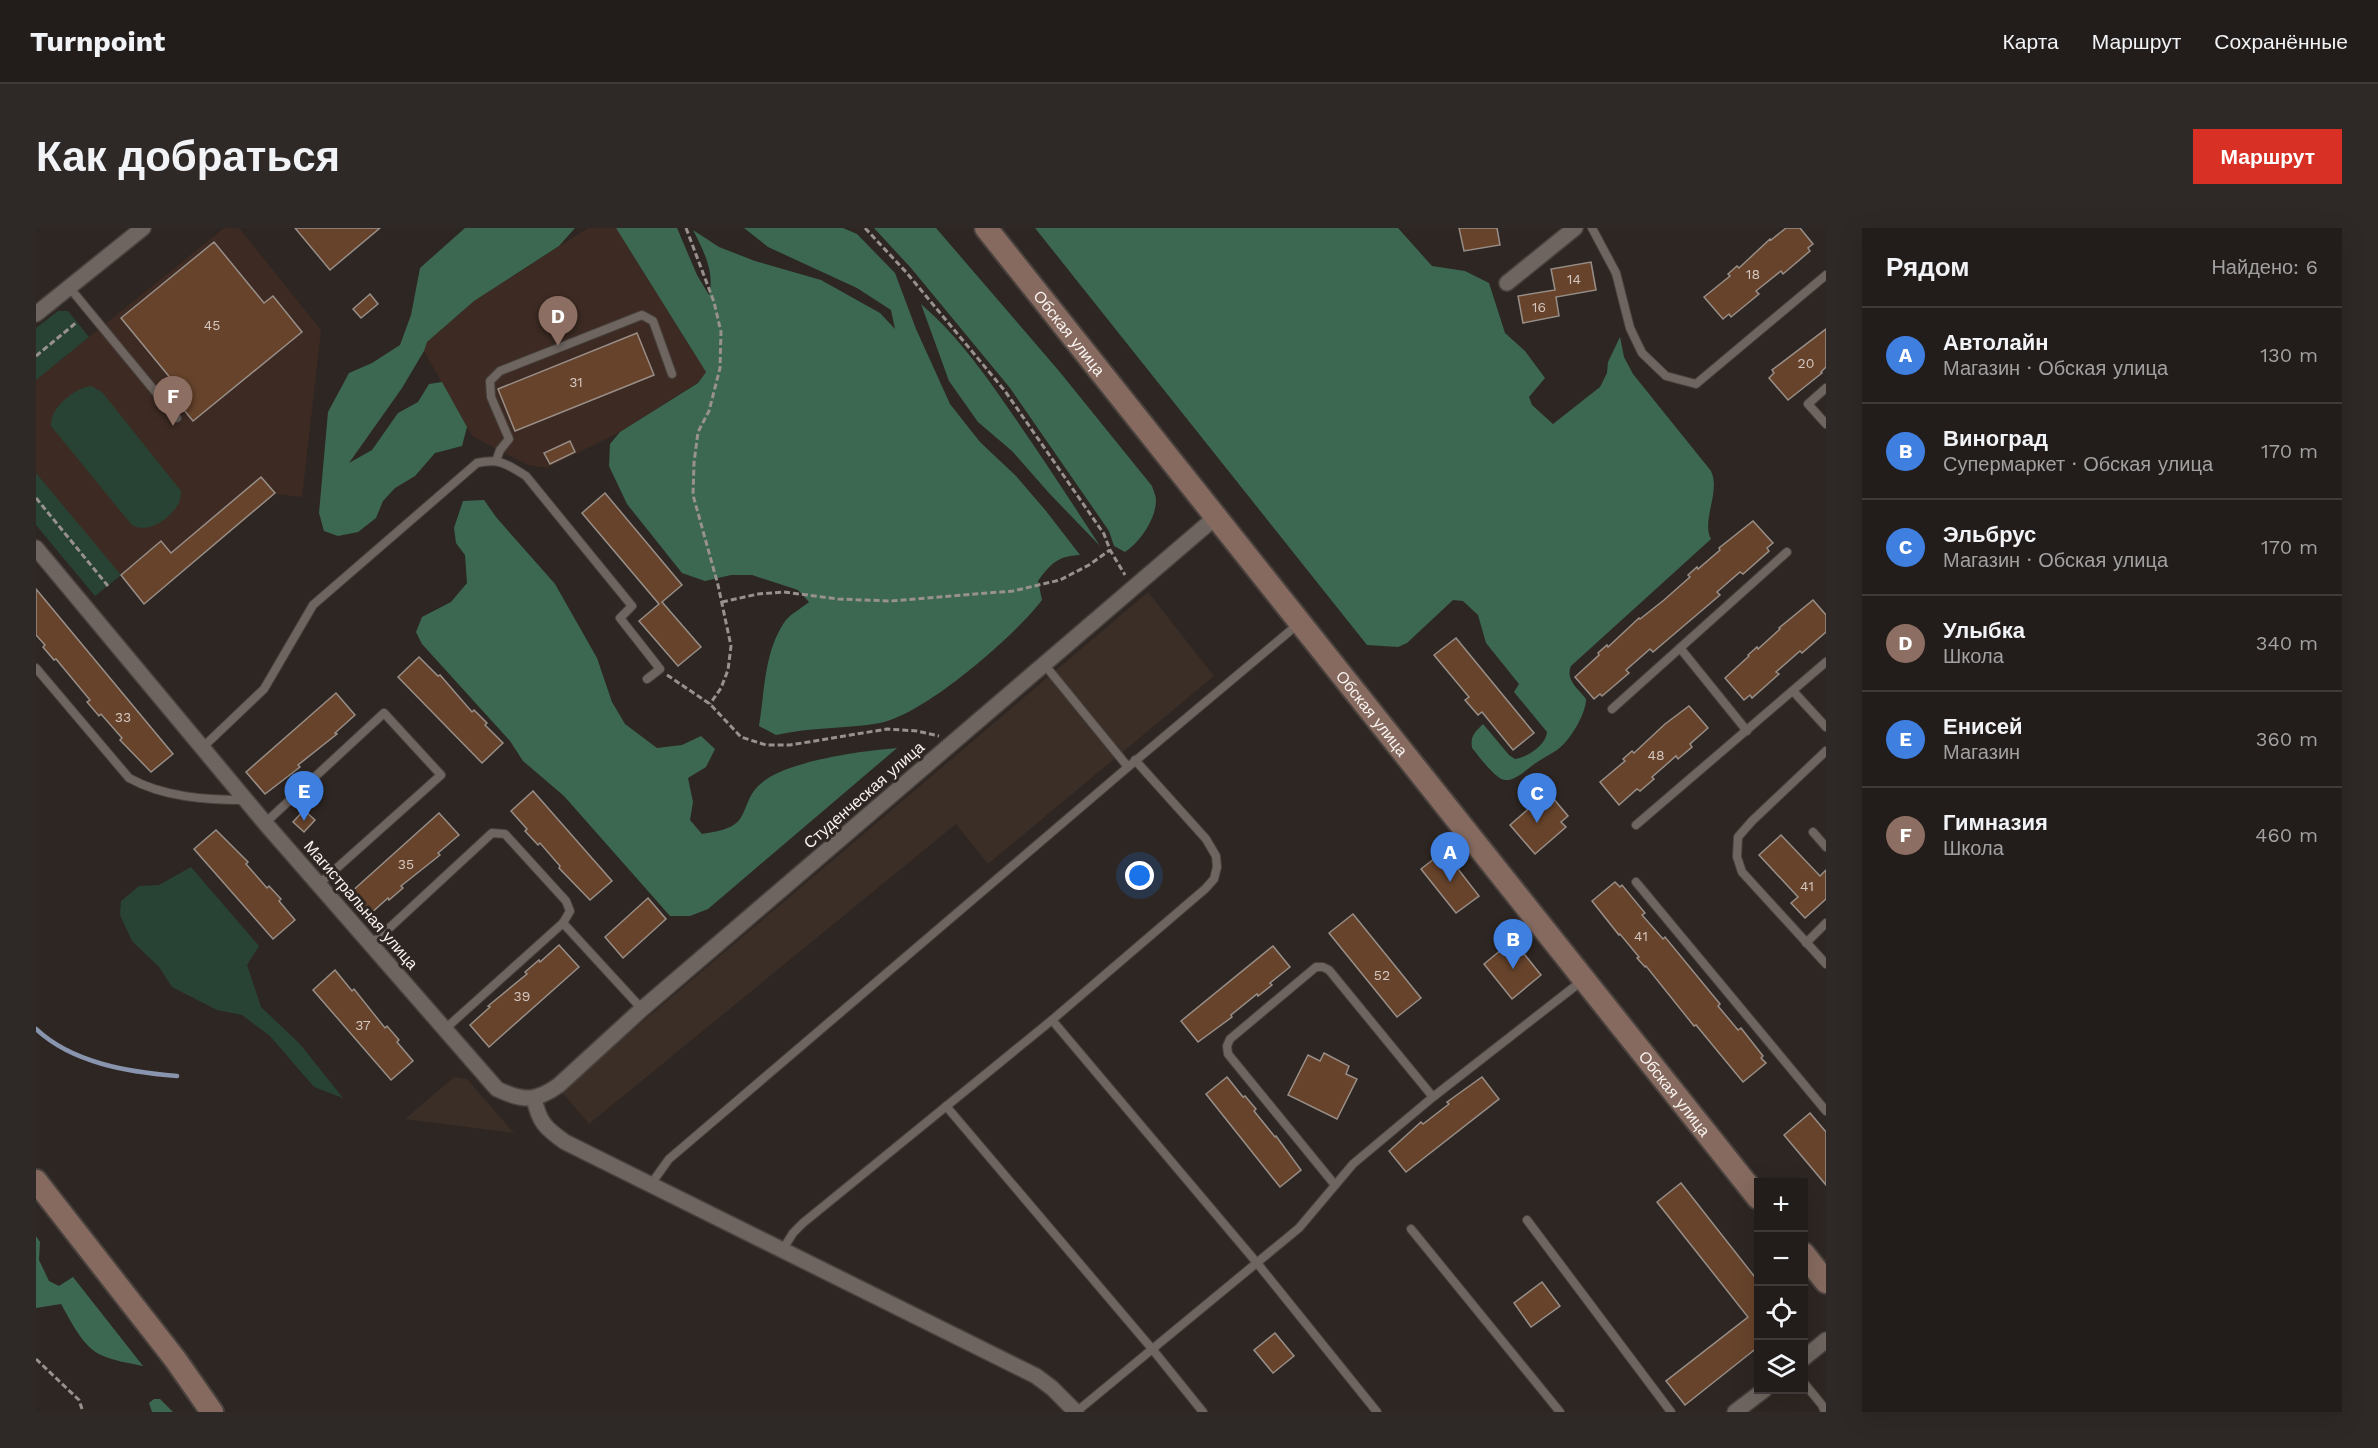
<!DOCTYPE html>
<html lang="ru">
<meta charset="utf-8">
<style>
:root{--surface:#221c1a;--page:#2e2927;--text:#f1f3f6;--muted:#a2a1a2;--line:#3f3a39;--accent:#d93025}
body{margin:0;font-family:"Work Sans",sans-serif;background:var(--page);color:var(--text)}
.controls{position:absolute;right:18px;bottom:18px;display:grid;overflow:hidden;border-radius:0px;box-shadow:0 6px 24px #0002}
.controls button{width:54px;height:54px;display:grid;place-items:center;padding:0;border:0;border-bottom:2px solid var(--line);background:var(--surface);color:var(--text);font:30px sans-serif}
.you{position:absolute;left:1104px;top:648px;width:21px;height:21px;margin:-15px;border:4px solid #fff;border-radius:50%;background:#1a73e8;box-shadow:0 0 0 9px #1a73e833}
.badge{display:grid;place-items:center;width:39px;height:39px;border-radius:50%;background:var(--accent);color:#fff;font-size:20px;font-weight:700}
.pin{position:absolute;translate:-50% -50px;filter:drop-shadow(0 2px 3px #0008)}
.pin::after{content:'';position:absolute;top:32px;width:21px;height:18px;background:inherit;clip-path:polygon(0 0,100% 0,50% 100%)}
.list{margin:0;padding:0;list-style:none}
h2{display:flex;justify-content:space-between;align-items:center;height:78px;margin:0;padding:0 24px;font-size:26px}
h2 small{font-size:20px;font-weight:400;color:var(--muted)}
.list li{display:grid;grid-template-columns:39px 1fr auto;gap:18px;align-items:center;box-sizing:border-box;height:96px;padding:0 24px;border-top:2px solid var(--line)}
.list b{display:block;font-size:22px;white-space:nowrap}
.list p{margin:0;font-size:20px;white-space:nowrap;color:var(--muted)}
.list em{font-size:20px;font-style:normal;color:var(--muted)}
.icon{flex:none;width:33px;height:33px;fill:none;stroke:currentColor;stroke-width:2;stroke-linecap:round;stroke-linejoin:round}
.map{position:relative;flex:none;width:1790px;height:1184px;overflow:hidden;border-radius:0px}
header{display:flex;align-items:center;gap:36px;box-sizing:border-box;height:84px;padding:0 30px;background:var(--surface);border-bottom:2px solid var(--line)}
header strong{font-size:28px}
nav{display:flex;gap:33px;margin-inline-start:auto;font-size:21px}
.intro{display:flex;align-items:center;justify-content:space-between;box-sizing:border-box;height:144px;padding:0 36px}
h1{margin:0;font-size:42px}
.button{padding:15px 27px;border-radius:0px;background:var(--accent);color:#fff;font-size:21px;font-weight:700}
main{display:flex;gap:36px;padding:0 36px}
aside{flex:1;background:var(--surface);border-radius:0px;box-shadow:0 6px 24px #0002}
.map>svg:first-child{display:block}
.built{fill:#3b2e26}
.education{fill:#3d2b23}
.green{fill:#284334}
.forest{fill:#3c6851}
.lines{fill:none;stroke-linecap:round;stroke-linejoin:round}
.stream{stroke:#8995ae;stroke-width:4.5}
.building{fill:#67432b;stroke:#988e88;stroke-width:1.5}
.lane-casing{stroke:#48413d;stroke-width:10}
.street-casing{stroke:#48413d;stroke-width:18}
.secondary-casing{stroke:#48413d;stroke-width:26}
.path{stroke:#98918d;stroke-width:3;stroke-dasharray:6 3;stroke-linecap:butt}
.lane{stroke:#6e6560;stroke-width:8}
.street{stroke:#6e6560;stroke-width:15}
.secondary{stroke:#866a5f;stroke-width:22}
.labels{text-anchor:middle;dominant-baseline:central;stroke-width:6;stroke-linejoin:round;paint-order:stroke}
.number-label{font-size:14px;fill:#d4c7bf}
.street-label{font-size:16px;fill:#f9f3f0;stroke:#2e2622}
</style>
<header>
<strong>Turnpoint</strong>
<nav><a>Карта</a><a>Маршрут</a><a>Сохранённые</a></nav>
</header>
<div class="intro"><h1>Как добраться</h1><a class="button">Маршрут</a></div>
<main>
<div class="map">
<svg width="1790" height="1184" viewBox="0 0 1790 1184">
<rect width="100%" height="100%" fill="#2e2622"/>
<g class="built">
<polygon points="1112,364 1178,448 952,636 920,596 553,896 525,863"/>
<polygon points="418,849 431,851 478,905 369,891"/>
</g>
<g class="education">
<polygon points="188,0 203,0 285,102 266,269 239,266 108,376 0,245 0,152"/>
<polygon points="552,0 580,0 670,144 662,154 584,204 511,240 492,237 436,208 388,123 391,114 438,73"/>
</g>
<g class="green">
<polygon points="22,83 32,83 53,109 0,152 0,100"/>
<path d="M55 158 66 164 145 263C147 283 113 310 95 296L15 198C13 181 38 160 55 158Z"/>
<polygon points="0,245 85,347 59,368 0,297"/>
<polygon points="155,639 223,718 211,737 225,779 264,816 307,870 278,859 234,808 206,787 181,782 136,759 123,739 96,713 84,687 85,673 103,658 123,657"/>
</g>
<g class="forest">
<polygon points="429,0 539,0 523,18 438,73 391,114 388,123 366,160 313,235 336,222 362,185 382,174 393,156 406,154 431,199 426,218 399,225 379,248 359,260 347,273 340,290 322,304 302,308 288,303 283,285 292,184 313,145 336,135 364,117 375,87 384,40"/>
<path d="M580 0H641L661 47 673 67C679 45 668 23 657 2L683 19 719 33 785 52 844 85 859 101 855 82 821 60 732 19 708 0H807L821 6 859 45 880 101 914 176 944 214 980 248 1010 283 1044 327C1022 328 1015 335 1002 353L1006 372C979 408 888 487 844 495 810 501 775 499 740 507L723 498C729 462 728 422 750 392 756 385 766 380 773 374L762 362 716 347H695L669 353 646 345 591 276 573 238 574 216 584 204 662 155 670 144Z"/>
<path d="M838 0H900L1023 143 1116 258C1117 262 1120 267 1120 272 1120 291 1104 314 1089 324L1078 318 1073 303 974 160 875 40Z"/>
<path d="M999 0H1362L1396 38 1429 43 1453 55 1469 105 1489 123 1509 150 1493 169 1496 177 1517 196 1564 159 1571 145 1572 134 1584 109 1588 129 1597 146 1675 243C1685 264 1665 292 1675 311L1535 438C1529 452 1542 460 1550 471 1550 486 1534 513 1521 522 1513 527 1505 531 1497 537 1490 542 1479 553 1469 552 1459 551 1443 528 1436 520 1434 508 1439 504 1447 496L1473 527 1479 531C1492 529 1510 517 1511 504L1478 464 1483 456 1450 415 1442 387 1427 373 1417 372 1371 415 1362 419 1331 417Z"/>
<path d="M885 76C924 110 950 148 979 190 1008 232 1036 275 1064 318L1013 265 976 223 942 194 913 153Z"/>
<path d="M448 272 460 289 519 356 561 430 576 474 589 496 621 520 646 517 665 508 679 521 670 539 652 550 657 574 654 592 666 606C678 604 696 602 704 591 713 577 711 566 728 553 756 532 826 523 861 520L672 681 654 688H634L528 568 487 533 474 513 386 416 380 404 386 389 415 374 431 355 429 327 420 315 418 300 427 273Z"/>
<path d="M0 1008 4 1014 3 1032 13 1053 23 1058 37 1049 107 1138C94 1135 77 1133 65 1127 46 1118 35 1093 25 1076L0 1080Z"/>
<polygon points="118,1171 124,1171 137,1184 116,1184 113,1175"/>
</g>
<g class="lines">
<path class="stream" d="M0 801C36 835 92 844 141 848"/>
</g>
<g class="building">
<polygon points="259,0 344,0 294,42"/>
<polygon points="1423,0 1461,0 1464,17 1428,23"/>
<polygon points="1750,0 1764,0 1777,16 1772,20 1774,23 1747,46 1745,43 1720,63 1723,66 1695,89 1693,86 1687,91 1668,69 1694,48 1692,46 1701,38 1703,40 1734,11 1735,12"/>
<polygon points="178,14 228,75 237,68 266,104 157,193 129,159 136,152 85,90"/>
<polygon points="1555,34 1560,62 1520,69 1523,88 1487,95 1482,68 1519,62 1515,41"/>
<polygon points="334,66 342,76 325,90 317,81"/>
<polygon points="1790,101 1790,139 1785,144 1786,145 1752,172 1733,150 1738,145 1736,142"/>
<polygon points="601,105 618,147 479,203 462,161"/>
<polygon points="534,213 539,224 514,236 508,225"/>
<polygon points="225,249 239,265 108,376 85,347 125,313 135,325"/>
<polygon points="569,265 646,357 626,374 665,419 642,438 603,393 623,376 546,285"/>
<polygon points="1717,293 1737,315 1731,320 1733,323 1707,346 1704,344 1681,364 1684,367 1617,424 1614,421 1590,442 1593,445 1579,457 1566,468 1564,466 1558,471 1539,449 1563,427 1562,425 1571,417 1572,419 1603,390 1604,391 1628,372 1654,349 1652,347 1661,339 1662,341 1684,322 1683,320"/>
<polygon points="0,361 137,526 115,544 84,512 86,510 65,486 63,488 51,474 54,472 20,431 18,432 7,419 9,417 0,407"/>
<polygon points="1777,372 1790,387 1790,404 1766,425 1764,423 1740,444 1743,446 1716,470 1714,467 1708,472 1689,450 1713,428 1712,427 1721,419 1722,421 1744,401 1743,400"/>
<polygon points="1420,410 1498,505 1477,522 1446,484 1442,487 1429,472 1433,469 1398,427"/>
<polygon points="383,429 402,448 404,447 436,484 438,482 451,495 449,497 467,515 446,535 362,449"/>
<polygon points="300,465 319,487 299,505 301,506 262,537 264,539 229,566 210,544"/>
<polygon points="1653,478 1672,500 1654,516 1656,519 1642,531 1640,528 1616,549 1618,551 1604,563 1601,561 1583,577 1564,554 1589,533 1587,531 1596,523 1598,525 1629,496"/>
<polygon points="497,563 576,653 554,672 523,640 524,638 504,615 502,617 489,603 491,601 475,583"/>
<polygon points="1512,564 1532,588 1525,594 1530,599 1499,626 1474,597"/>
<polygon points="268,582 279,592 268,604 257,594"/>
<polygon points="403,585 423,607 402,625 404,627 365,658 367,660 353,672 352,670 333,687 314,665"/>
<polygon points="180,602 212,634 210,636 231,660 233,658 245,671 243,673 259,692 237,711 158,621"/>
<polygon points="1745,607 1784,648 1790,642 1790,671 1769,690 1755,675 1762,669 1723,627"/>
<polygon points="1408,623 1443,668 1420,685 1385,641"/>
<polygon points="1579,654 1584,659 1586,657 1609,685 1606,687 1627,711 1629,709 1684,776 1682,778 1702,802 1705,800 1727,828 1725,830 1730,835 1707,854 1660,797 1658,798 1610,738 1609,739 1601,730 1603,729 1584,706 1583,707 1556,673"/>
<polygon points="612,670 630,691 587,730 569,709"/>
<polygon points="1317,686 1385,770 1361,789 1293,705"/>
<polygon points="1477,712 1505,747 1476,771 1448,736"/>
<polygon points="523,717 543,739 453,819 434,797 454,779 452,778 491,746 489,744 503,732 504,734"/>
<polygon points="1237,718 1254,739 1234,755 1236,757 1222,768 1221,766 1195,787 1196,789 1162,814 1145,793"/>
<polygon points="299,742 316,763 318,761 349,800 351,798 363,812 361,814 377,833 355,852 277,762"/>
<polygon points="1288,825 1313,838 1310,846 1321,851 1301,891 1252,867 1272,827 1284,833"/>
<polygon points="1191,849 1207,869 1209,868 1220,881 1218,883 1239,909 1240,908 1265,942 1244,959 1170,866"/>
<polygon points="1446,849 1463,871 1370,944 1353,923 1385,894 1387,896 1413,876 1411,874"/>
<polygon points="1774,885 1790,904 1790,957 1748,907"/>
<polygon points="1645,955 1722,1053 1722,1119 1649,1177 1630,1153 1712,1089 1621,974"/>
<polygon points="1506,1054 1524,1078 1495,1099 1478,1075"/>
<polygon points="1239,1105 1258,1128 1237,1145 1218,1122"/>
</g>
<g class="lines">
<g class="lane-casing">
<g id="lane">
<polyline points="1556,0 1580,45 1594,100 1606,125 1630,148 1660,156 1790,47"/>
<polyline points="33,59 141,190"/>
<polyline points="1790,160 1772,176 1790,196"/>
<polyline points="460,233 464,222 473,211 455,169 454,153 464,143 606,87 617,93 636,146"/>
<polyline points="1644,420 1711,503"/>
<polyline points="1008,436 1092,539"/>
<path d="M0 440 93 550C127 569 170 572 208 572"/>
<polyline points="1757,463 1790,499"/>
<polyline points="1576,481 1751,324"/>
<path d="M166 520 228 461 277 377 441 235C463 230 471 236 490 248L596 378 584 390 624 441 611 451"/>
<polyline points="1790,523 1716,593 1702,609 1701,629 1706,644 1790,736"/>
<polyline points="229,595 348,485 405,547 283,656"/>
<polyline points="1600,597 1790,434"/>
<polyline points="1777,604 1790,619"/>
<polyline points="1600,654 1790,883"/>
<polyline points="527,695 606,781"/>
<polyline points="1770,715 1790,695"/>
<polyline points="336,716 456,605 469,606 530,673 534,683 527,695 409,801"/>
<polyline points="1016,792 1221,1035 1341,1184"/>
<polyline points="910,878 1117,1122 1167,1184"/>
<polyline points="615,956 633,931 1092,539 1261,397"/>
<polyline points="1299,957 1192,826 1191,818 1194,811 1280,739 1287,739 1293,742 1397,869"/>
<polyline points="1491,992 1635,1184"/>
<polyline points="1375,1001 1524,1184"/>
<polyline points="747,1021 757,1005 767,995 1016,792 1169,661 1178,651 1181,639 1180,628 1170,611 1099,532"/>
<polyline points="1768,1155 1786,1177 1789,1184"/>
<polyline points="1040,1184 1263,1000 1317,936 1397,869 1547,752"/>
</g>
</g>
<g class="street-casing">
<g id="street">
<polyline points="1471,55 1539,0"/>
<polyline points="0,86 107,0"/>
<path d="M0 320 229 595 461 861C486 873 500 874 523 857L606 781 1181 288"/>
<path d="M498 870C503 894 509 900 529 914L1000 1148 1016 1160 1040 1184"/>
<polyline points="1768,1130 1790,1112"/>
<polyline points="1699,1184 1728,1162"/>
</g>
</g>
<g class="secondary-casing">
<g id="secondary">
<path id="s1" d="M950 0 1722 970"/>
<polyline points="0,953 139,1131 176,1184"/>
<polyline points="1768,1026 1790,1054"/>
</g>
</g>
<g class="path">
<polyline points="650,0 678,74 685,104 684,140 673,183 662,204 658,235 657,267 682,357 695,418 692,442 685,460 674,476"/>
<polyline points="829,0 870,44 969,163 1068,306 1074,322 1089,347"/>
<polyline points="0,128 41,94"/>
<polyline points="0,270 72,358"/>
<polyline points="686,374 722,366 748,364 802,371 854,373 977,363 1024,352 1053,337 1074,322"/>
<polyline points="631,447 674,476 705,509 730,517 754,517 851,501 881,503 903,508"/>
<polyline points="0,1131 43,1172 47,1184"/>
</g>
<use href="#lane" class="lane"/>
<use href="#street" class="street"/>
<use href="#secondary" class="secondary"/>
</g>
<g class="labels">
<g class="number-label">
<text x="1717" y="46">18</text>
<text x="1538" y="51">14</text>
<text x="1503" y="79">16</text>
<text x="176" y="97">45</text>
<text x="1770" y="135">20</text>
<text x="540" y="154">31</text>
<text x="87" y="489">33</text>
<text x="1620" y="527">48</text>
<text x="370" y="636">35</text>
<text x="1771" y="658">41</text>
<text x="1605" y="708">41</text>
<text x="1346" y="747">52</text>
<text x="486" y="768">39</text>
<text x="327" y="797">37</text>
</g>
<g class="street-label">
<text stroke="none"><textPath href="#s1" startOffset="134">Обская улица</textPath></text>
<text stroke="none"><textPath href="#s1" startOffset="620">Обская улица</textPath></text>
<text transform="translate(828 567) rotate(-41)">Студенческая улица</text>
<text transform="translate(325 677) rotate(49)">Магистральная улица</text>
<text stroke="none"><textPath href="#s1" startOffset="1106">Обская улица</textPath></text>
</g>
</g>
</svg>
<div class="controls">
<button>+</button>
<button>−</button>
<button><svg class="icon" aria-label="locate" viewBox="0 0 24 24"><circle cx="12" cy="12" r="6"/><path d="M12 2v4M12 18v4M2 12h4M18 12h4"/></svg></button>
<button><svg class="icon" aria-label="layers" viewBox="0 0 24 24"><path d="M12 4l9 5-9 5-9-5zM3 14l9 5 9-5"/></svg></button>
</div>
<div class="you"></div>
<div class="pin badge" style="left:1414px;top:654px;background:#3f7fe0">A</div>
<div class="pin badge" style="left:1477px;top:741px;background:#3f7fe0">B</div>
<div class="pin badge" style="left:1501px;top:595px;background:#3f7fe0">C</div>
<div class="pin badge" style="left:522px;top:118px;background:#8d6e63">D</div>
<div class="pin badge" style="left:268px;top:593px;background:#3f7fe0">E</div>
<div class="pin badge" style="left:137px;top:198px;background:#8d6e63">F</div>
</div>
<aside>
<h2>Рядом<small>Найдено: 6</small></h2>
<ul class="list">
<li><span class="badge" style="background:#3f7fe0">A</span><div><b>Автолайн</b><p>Магазин · Обская улица</p></div><em>130 m</em></li>
<li><span class="badge" style="background:#3f7fe0">B</span><div><b>Виноград</b><p>Супермаркет · Обская улица</p></div><em>170 m</em></li>
<li><span class="badge" style="background:#3f7fe0">C</span><div><b>Эльбрус</b><p>Магазин · Обская улица</p></div><em>170 m</em></li>
<li><span class="badge" style="background:#8d6e63">D</span><div><b>Улыбка</b><p>Школа</p></div><em>340 m</em></li>
<li><span class="badge" style="background:#3f7fe0">E</span><div><b>Енисей</b><p>Магазин</p></div><em>360 m</em></li>
<li><span class="badge" style="background:#8d6e63">F</span><div><b>Гимназия</b><p>Школа</p></div><em>460 m</em></li>
</ul>
</aside>
</main>
